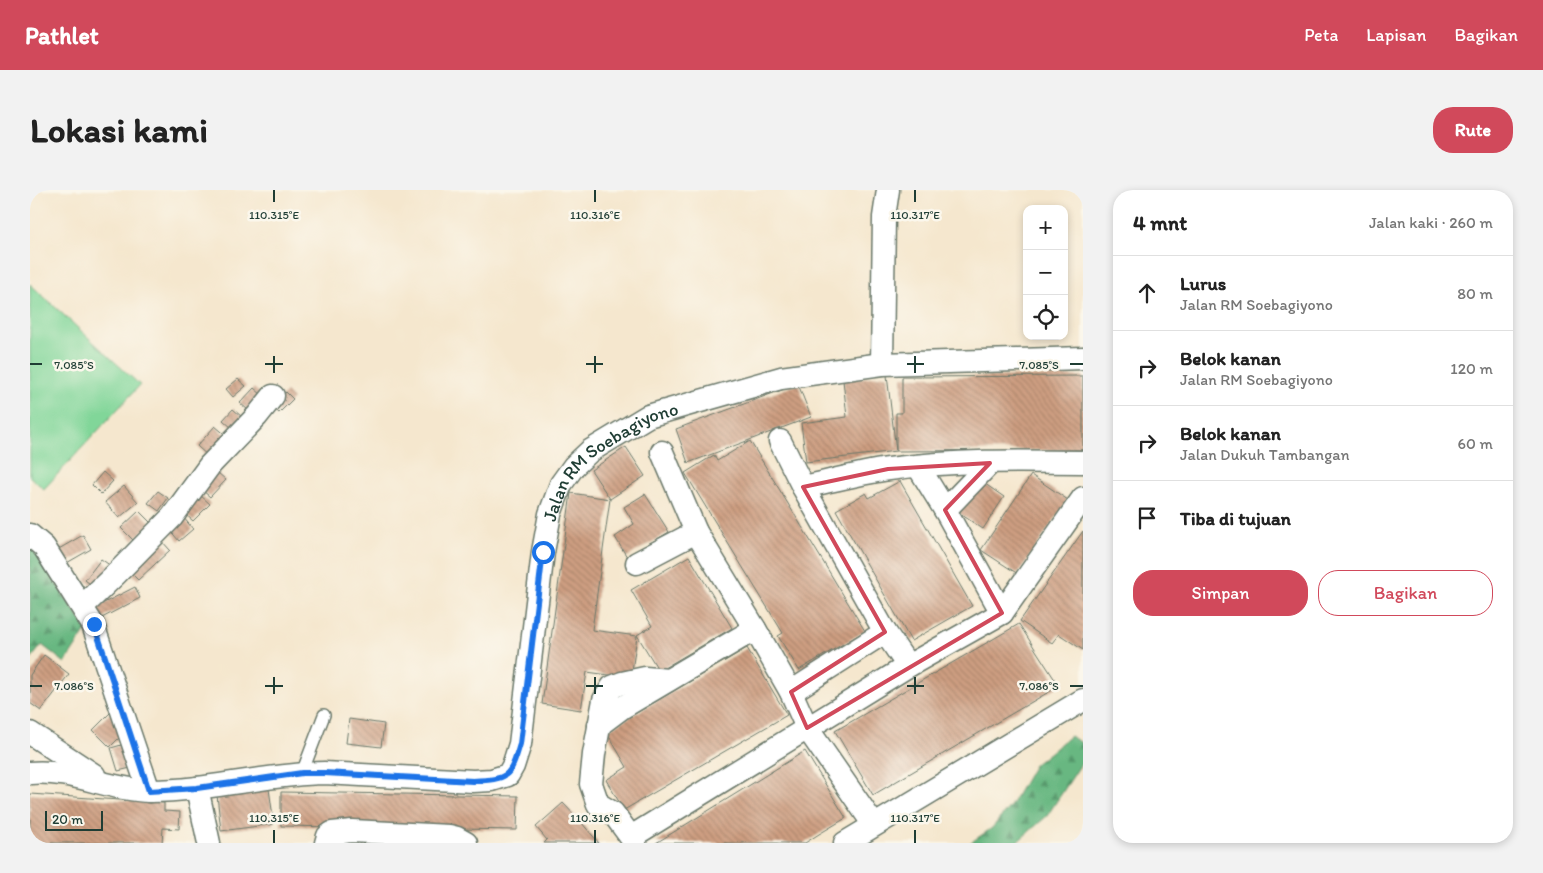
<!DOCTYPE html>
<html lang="id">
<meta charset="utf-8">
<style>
:root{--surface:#fff;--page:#f2f2f2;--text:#222;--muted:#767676;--line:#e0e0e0;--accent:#d1495b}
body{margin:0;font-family:Itim,sans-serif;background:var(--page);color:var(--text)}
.controls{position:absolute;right:15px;top:15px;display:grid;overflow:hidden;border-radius:10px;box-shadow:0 2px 8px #0003}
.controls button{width:45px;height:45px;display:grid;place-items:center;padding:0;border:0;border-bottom:1px solid var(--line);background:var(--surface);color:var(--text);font:25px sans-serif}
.scale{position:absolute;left:15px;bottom:12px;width:58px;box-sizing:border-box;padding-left:5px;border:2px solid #1f3d34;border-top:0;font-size:14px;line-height:18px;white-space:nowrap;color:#1f3d34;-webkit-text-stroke:4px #fbf7ec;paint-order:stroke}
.stop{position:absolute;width:15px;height:15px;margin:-11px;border:4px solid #1a73e8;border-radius:50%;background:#fff}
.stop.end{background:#1a73e8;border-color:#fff;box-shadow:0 1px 5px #0008}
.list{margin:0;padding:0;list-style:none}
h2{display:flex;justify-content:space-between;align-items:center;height:65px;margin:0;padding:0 20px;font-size:21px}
h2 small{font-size:16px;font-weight:400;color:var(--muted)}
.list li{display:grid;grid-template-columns:32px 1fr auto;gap:15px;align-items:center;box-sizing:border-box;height:75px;padding:0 20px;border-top:1px solid var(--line)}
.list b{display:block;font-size:19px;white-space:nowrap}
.list p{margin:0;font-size:16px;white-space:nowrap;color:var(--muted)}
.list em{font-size:16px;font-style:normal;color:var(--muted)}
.actions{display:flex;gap:10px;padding:15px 20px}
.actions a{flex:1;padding:11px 0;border:1px solid var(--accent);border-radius:20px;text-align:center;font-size:18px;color:var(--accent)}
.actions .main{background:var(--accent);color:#fff}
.icon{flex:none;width:28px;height:28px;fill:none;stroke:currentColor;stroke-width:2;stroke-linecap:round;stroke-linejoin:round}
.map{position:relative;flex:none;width:1053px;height:653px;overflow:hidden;border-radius:20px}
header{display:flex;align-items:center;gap:30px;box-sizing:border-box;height:70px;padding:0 25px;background:var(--accent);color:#fff}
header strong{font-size:24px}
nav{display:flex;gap:28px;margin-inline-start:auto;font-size:18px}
.intro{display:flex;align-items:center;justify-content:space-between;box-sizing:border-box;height:120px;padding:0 30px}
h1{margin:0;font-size:35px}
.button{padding:12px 22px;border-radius:20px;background:var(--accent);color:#fff;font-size:18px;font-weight:700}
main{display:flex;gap:30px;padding:0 30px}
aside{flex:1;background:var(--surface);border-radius:20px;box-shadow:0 2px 8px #0003}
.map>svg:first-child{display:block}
.forest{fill:url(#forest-firs);stroke:#447a5a}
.pitch{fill:#81d699;stroke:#508a66}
.building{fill:url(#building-back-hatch)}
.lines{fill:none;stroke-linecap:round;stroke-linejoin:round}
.lane-casing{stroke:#6a786a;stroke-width:14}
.street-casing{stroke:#6a786a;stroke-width:25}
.lane{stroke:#fff;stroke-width:11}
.street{stroke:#fff;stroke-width:22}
.route{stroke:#1a73e8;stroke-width:6}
.marked{fill:none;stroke:#d1495b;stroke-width:4;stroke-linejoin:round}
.ticks{fill:none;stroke:#1f3d34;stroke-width:2}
.labels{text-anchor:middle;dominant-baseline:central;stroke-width:5;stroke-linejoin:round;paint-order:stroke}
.street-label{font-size:19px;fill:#1f3d34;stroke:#fbf7ec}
.ticks-label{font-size:12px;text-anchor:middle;fill:#1f3d34;stroke:#fbf7ec;stroke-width:5;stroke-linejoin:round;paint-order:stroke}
</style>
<header>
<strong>Pathlet</strong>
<nav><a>Peta</a><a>Lapisan</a><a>Bagikan</a></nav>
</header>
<div class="intro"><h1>Lokasi kami</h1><a class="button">Rute</a></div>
<main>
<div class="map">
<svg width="1053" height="653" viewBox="0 0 1053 653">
<defs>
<pattern id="forest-firs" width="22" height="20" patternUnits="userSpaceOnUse" patternTransform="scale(1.25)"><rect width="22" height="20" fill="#68b781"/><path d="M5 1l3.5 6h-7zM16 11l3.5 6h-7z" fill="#55966a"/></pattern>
<pattern id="building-back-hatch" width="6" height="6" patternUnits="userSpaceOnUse" patternTransform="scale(1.25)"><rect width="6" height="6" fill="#ce9e81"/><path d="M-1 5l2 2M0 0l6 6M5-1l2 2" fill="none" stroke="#a7826a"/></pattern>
</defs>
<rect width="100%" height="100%" fill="#fbf7ec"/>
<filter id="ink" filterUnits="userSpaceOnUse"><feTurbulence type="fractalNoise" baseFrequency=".02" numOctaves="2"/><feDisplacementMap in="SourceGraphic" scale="10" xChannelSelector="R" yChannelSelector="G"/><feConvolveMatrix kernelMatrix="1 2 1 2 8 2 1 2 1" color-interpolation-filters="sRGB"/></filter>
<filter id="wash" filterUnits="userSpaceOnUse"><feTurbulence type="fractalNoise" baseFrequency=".0096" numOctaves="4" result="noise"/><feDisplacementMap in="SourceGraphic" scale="20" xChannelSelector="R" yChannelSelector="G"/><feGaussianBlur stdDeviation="1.12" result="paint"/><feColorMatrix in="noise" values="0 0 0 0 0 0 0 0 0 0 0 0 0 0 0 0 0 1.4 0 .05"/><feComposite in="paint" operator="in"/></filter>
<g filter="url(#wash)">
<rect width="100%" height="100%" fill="#f5e7ce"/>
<g class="forest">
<polygon points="0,355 57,439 35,473 12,455 0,470"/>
<polygon points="1040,546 1052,553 1053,571 1017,626 986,653 940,653 962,638 981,615 1004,575"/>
</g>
<polygon class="pitch" points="0,94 110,195 14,299 0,287"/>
<g id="blocks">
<g class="building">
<polygon points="857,185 866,261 776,272 771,233 817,227 813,190"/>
<polygon points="1053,186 1053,260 866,261 866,223 872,223 872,187"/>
<polygon points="208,189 216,196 203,207 196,199"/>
<polygon points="768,194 781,227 658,273 646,239"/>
<polygon points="224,198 232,205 218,220 210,213"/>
<polygon points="256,202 263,209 249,223 242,217"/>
<polygon points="203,219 212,227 202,238 193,230"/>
<polygon points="185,236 198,247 180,268 167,256"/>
<polygon points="720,251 835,441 769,480 748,446 753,443 655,283 684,265 687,271"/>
<polygon points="596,257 615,286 580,309 561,280"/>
<polygon points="73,282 83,291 71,304 62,295"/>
<polygon points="187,282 196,290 180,307 172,300"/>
<polygon points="1001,285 1038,310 988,384 951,360"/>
<polygon points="948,289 974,307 953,339 926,321"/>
<polygon points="870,291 942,416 881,451 806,320 836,303 839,308"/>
<polygon points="94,296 108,312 89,328 75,312"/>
<polygon points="128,301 138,308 129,321 118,313"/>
<polygon points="541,303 580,309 562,440 607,446 601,488 557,482 551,520 512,514"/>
<polygon points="615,304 639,342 597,367 585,347 604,334 594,317"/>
<polygon points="170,305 180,314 163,331 153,322"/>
<polygon points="109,321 121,333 103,350 91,338"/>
<polygon points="153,327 163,339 149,351 139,339"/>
<polygon points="1053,341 1053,460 1029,444 1022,453 990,431"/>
<polygon points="53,345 61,359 35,374 27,360"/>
<polygon points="131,350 140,360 108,390 98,380"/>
<polygon points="659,366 702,438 629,481 607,445 622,436 601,400"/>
<polygon points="71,369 81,376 65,398 55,390"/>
<polygon points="105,397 110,408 70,429 64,418"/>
<polygon points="989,434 1029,496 843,605 805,541"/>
<polygon points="717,458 757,525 594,620 576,590 597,577 576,541"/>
<polygon points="14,465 39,484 11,521 0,513 0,485"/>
<polygon points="80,523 97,540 80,557 63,540"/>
<polygon points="319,529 354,534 351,557 316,553"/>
<polygon points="98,553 105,577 88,581 81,558"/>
<polygon points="775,561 816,628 789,644 775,653 626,653"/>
<polygon points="239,599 244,634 191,641 187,605"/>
<polygon points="251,602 488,606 487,640 251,636"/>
<polygon points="0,604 134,613 134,621 150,622 149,639 133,638 132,653 0,653"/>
<polygon points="533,613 550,631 569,653 514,653 517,650 506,637"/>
</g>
</g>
</g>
<g filter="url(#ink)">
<use href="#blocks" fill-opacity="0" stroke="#6a786a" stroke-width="1"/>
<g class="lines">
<g class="lane-casing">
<polyline id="lane" points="272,583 294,525"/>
</g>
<g class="street-casing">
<g id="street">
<polyline points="852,174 854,27 858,0"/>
<polyline points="750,251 773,297 855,442 878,476"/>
<polyline points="632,262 666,342 725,439 761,502 777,538 844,635"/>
<polyline points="888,276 915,320 972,423"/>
<path d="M773 297C801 291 830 283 859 279 922 270 989 271 1053 272"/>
<polyline points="915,320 960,273"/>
<polyline points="0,345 14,357 63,435 119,601"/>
<polyline points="607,373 666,342"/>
<polyline points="53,416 87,383 142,327 180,275 227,226 243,206"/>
<polyline points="761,502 855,442"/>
<polyline points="569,535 593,517 725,439"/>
<polyline points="0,543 64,585"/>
<path id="s1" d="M0 583C41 579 79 600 120 601 179 601 236 584 294 583L443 591 462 590 478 585 483 576 490 554 513 362 520 324 531 294 544 276 560 261 618 226 751 188 852 174 1053 168"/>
<polyline points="167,598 179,653"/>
<polyline points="601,647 878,476 972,423 1053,308"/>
<polyline points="296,653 298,646 302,643 322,641 419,646 427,648 436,653"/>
<polyline points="605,653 583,623 568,614 561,594 564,564 574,510 582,497 592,493 615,488 638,490"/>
<polyline points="815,653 1053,510"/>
</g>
</g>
<use href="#lane" class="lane"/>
<use href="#street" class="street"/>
</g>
</g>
<g class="lines" filter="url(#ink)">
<path class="route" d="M64 434 119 601 167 598 272 583H294L443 591C478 589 480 588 490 554L513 362"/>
</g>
<path class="marked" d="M960 273 915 320 972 423 777 538 761 502 855 442 773 297 858 279Z"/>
<path class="ticks" d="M244 0V12M565 0V12M885 0V12M244 166V183M565 166V183M885 166V183M0 174H12M235 174H253M556 174H573M877 174H894M1040 174H1053M244 487V504M565 487V504M885 487V504M0 496H12M235 496H253M556 496H573M877 496H894M1040 496H1053M244 640V653M565 640V653M885 640V653"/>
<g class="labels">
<g class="street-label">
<text stroke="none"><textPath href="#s1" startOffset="831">Jalan RM Soebagiyono</textPath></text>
</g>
</g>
<g class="ticks-label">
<text x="244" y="29">110.315°E</text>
<text x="565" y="29">110.316°E</text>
<text x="885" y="29">110.317°E</text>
<text x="44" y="179">7.085°S</text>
<text x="1009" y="179">7.085°S</text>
<text x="44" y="500">7.086°S</text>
<text x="1009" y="500">7.086°S</text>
<text x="244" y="632">110.315°E</text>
<text x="565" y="632">110.316°E</text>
<text x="885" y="632">110.317°E</text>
</g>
</svg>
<div class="controls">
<button>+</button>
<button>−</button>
<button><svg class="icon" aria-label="locate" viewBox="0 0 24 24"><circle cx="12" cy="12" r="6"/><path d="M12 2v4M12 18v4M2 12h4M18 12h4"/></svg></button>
</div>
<div class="scale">20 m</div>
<div class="stop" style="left:513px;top:362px"></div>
<div class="stop end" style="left:64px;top:434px"></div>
</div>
<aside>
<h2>4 mnt<small>Jalan kaki · 260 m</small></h2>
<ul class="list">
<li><svg class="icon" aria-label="ahead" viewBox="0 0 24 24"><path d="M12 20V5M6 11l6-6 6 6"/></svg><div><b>Lurus</b><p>Jalan RM Soebagiyono</p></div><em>80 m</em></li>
<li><svg class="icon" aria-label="right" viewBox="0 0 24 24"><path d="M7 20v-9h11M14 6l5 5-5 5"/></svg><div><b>Belok kanan</b><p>Jalan RM Soebagiyono</p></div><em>120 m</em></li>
<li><svg class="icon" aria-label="right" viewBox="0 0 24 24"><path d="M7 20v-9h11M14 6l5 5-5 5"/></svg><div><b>Belok kanan</b><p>Jalan Dukuh Tambangan</p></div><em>60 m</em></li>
<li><svg class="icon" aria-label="arrive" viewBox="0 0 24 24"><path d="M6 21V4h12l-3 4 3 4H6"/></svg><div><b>Tiba di tujuan</b></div></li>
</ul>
<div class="actions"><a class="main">Simpan</a><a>Bagikan</a></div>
</aside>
</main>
